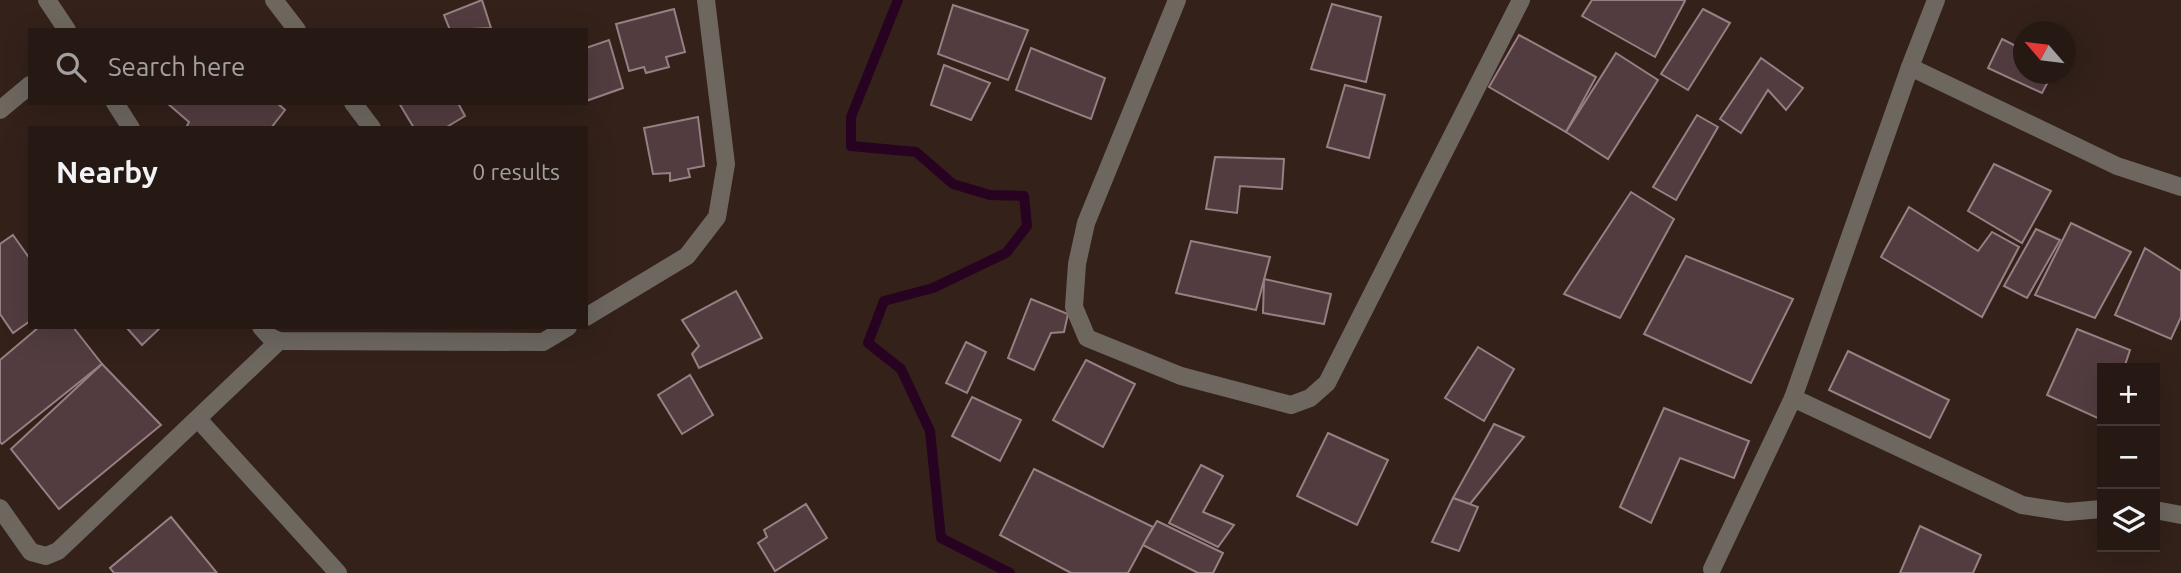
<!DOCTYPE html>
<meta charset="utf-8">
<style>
:root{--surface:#261914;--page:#322622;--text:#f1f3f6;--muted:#a4a0a0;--line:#423834}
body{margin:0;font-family:Ubuntu,sans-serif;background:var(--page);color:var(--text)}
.controls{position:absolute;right:21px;bottom:21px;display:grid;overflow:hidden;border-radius:0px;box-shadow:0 7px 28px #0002}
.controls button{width:63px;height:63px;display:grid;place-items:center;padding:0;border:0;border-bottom:2px solid var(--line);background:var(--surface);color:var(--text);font:35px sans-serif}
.compass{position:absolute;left:2013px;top:21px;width:63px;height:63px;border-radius:50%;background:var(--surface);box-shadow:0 7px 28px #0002;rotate:298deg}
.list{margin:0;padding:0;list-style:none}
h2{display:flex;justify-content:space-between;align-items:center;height:91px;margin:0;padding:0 28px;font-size:30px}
h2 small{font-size:23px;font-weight:400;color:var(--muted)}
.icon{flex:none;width:38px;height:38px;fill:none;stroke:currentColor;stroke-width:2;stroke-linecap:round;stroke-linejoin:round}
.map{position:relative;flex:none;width:2181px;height:573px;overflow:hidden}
.search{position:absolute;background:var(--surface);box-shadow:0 7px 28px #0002;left:28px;top:28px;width:560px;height:77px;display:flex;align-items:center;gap:18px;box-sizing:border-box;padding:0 24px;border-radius:0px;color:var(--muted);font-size:26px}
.panel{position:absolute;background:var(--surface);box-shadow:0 7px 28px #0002;left:28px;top:126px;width:560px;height:203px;border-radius:0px}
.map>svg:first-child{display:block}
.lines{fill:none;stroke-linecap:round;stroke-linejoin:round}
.stream{stroke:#280321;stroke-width:10}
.building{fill:#523c40;stroke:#987f83;stroke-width:2}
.minor{stroke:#6d6760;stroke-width:18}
</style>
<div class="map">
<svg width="2181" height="573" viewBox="0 0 2181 573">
<rect width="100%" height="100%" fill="#33211a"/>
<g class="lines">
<polyline class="stream" points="898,0 851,117 851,146 916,152 953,184 990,195 1024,196 1027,226 1006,253 933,288 884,301 868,343 901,369 930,431 941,538 1010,573"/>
</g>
<g class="building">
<polygon points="482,0 491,28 450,30 444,15"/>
<polygon points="1592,0 1683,0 1685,1 1655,57 1582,16"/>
<polygon points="1332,4 1381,17 1366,82 1311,69"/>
<polygon points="953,5 1028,30 1008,80 938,54"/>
<polygon points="674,9 685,52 666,57 669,67 646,73 644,67 629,71 616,24"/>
<polygon points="1703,9 1730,23 1688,90 1661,74"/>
<polygon points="1519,35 1596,77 1566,132 1489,87"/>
<polygon points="2002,39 2024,50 2024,74 2052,74 2042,93 1988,68"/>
<polygon points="609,40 623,88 586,101 586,48"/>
<polygon points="1031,48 1105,78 1091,119 1016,90"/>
<polygon points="1616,53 1658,80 1608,159 1566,132"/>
<polygon points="1761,58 1803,88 1786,110 1768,90 1741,133 1720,119"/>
<polygon points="944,65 990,83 971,120 931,105"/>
<polygon points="1345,85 1385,95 1369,158 1327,147"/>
<polygon points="167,103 277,103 285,110 271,128 186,128 189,122"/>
<polygon points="399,103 458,103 465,116 445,128 414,128"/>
<polygon points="1697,115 1718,127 1676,200 1653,187"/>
<polygon points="698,117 704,166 688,169 690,177 670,181 670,173 653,174 644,128"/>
<polygon points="1215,157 1284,159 1282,189 1240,186 1237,213 1206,209"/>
<polygon points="1994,164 2051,191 2022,243 1968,211"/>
<polygon points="1631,192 1674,219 1620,318 1564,294"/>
<polygon points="1909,207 1978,251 1992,232 2019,247 1982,317 1881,257"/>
<polygon points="2071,223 2131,252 2095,318 2035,295"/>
<polygon points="2036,229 2060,240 2027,298 2004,286"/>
<polygon points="13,235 30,259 30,321 13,333 0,314 0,244"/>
<polygon points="1191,241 1270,257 1256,310 1176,293"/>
<polygon points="2145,248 2181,271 2181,317 2171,339 2115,315"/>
<polygon points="1686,256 1793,299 1751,383 1644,334"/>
<polygon points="1264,279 1331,294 1324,324 1263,313"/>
<polygon points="736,291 762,338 699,368 692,354 699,346 682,320"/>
<polygon points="1031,299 1068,314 1064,332 1051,333 1034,370 1008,358"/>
<polygon points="39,327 73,327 102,364 2,444 0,442 0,360"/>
<polygon points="126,327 161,327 142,345"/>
<polygon points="2077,329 2130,350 2124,368 2102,368 2102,420 2047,395"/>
<polygon points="966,342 986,352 967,393 946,383"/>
<polygon points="1478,347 1514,369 1484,421 1445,398"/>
<polygon points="1848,351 1949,400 1930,438 1829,390"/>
<polygon points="1086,360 1135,384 1103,447 1053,420"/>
<polygon points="102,364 161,425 59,509 11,449"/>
<polygon points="690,375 713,415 682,434 658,395"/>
<polygon points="972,397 1021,420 1000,461 952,436"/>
<polygon points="1664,408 1749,441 1734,478 1680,458 1651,523 1620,507"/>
<polygon points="1494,424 1524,437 1470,504 1453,498"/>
<polygon points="1328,433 1388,460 1357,525 1297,496"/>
<polygon points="1201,465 1223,476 1203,512 1234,525 1218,547 1169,523"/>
<polygon points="1034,469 1153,527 1128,573 1071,573 1000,535"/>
<polygon points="1453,498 1478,507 1459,551 1432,542"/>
<polygon points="806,504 827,538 775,571 758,543 767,537 764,530"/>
<polygon points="171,517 217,573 114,573 110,568"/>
<polygon points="1157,521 1223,553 1213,573 1198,573 1143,545"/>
<polygon points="1920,526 1981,555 1973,573 1900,573"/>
</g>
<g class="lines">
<g class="minor">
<polyline points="47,0 67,30"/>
<polyline points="274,0 297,30"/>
<polyline points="1177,0 1086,223 1077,264 1074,307 1087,338 1181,376 1291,405 1310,398 1327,383 1521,0"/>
<polyline points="1910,67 2117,166 2181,187"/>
<polyline points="115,103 131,128"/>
<polyline points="353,103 372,128"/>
<polyline points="0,110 30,85"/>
<polyline points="586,317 687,256 717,217 726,164 706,0"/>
<polyline points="261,327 270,337 279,341 543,342 568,327"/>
<polyline points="1793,398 2022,505 2067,512 2102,509"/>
<polyline points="198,419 338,573"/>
<polyline points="0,508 31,552 46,556 58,551 279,341"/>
<polyline points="2155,510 2181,515"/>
<polyline points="1712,569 1793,398 1910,67 1936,0"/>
</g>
</g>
</svg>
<div class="controls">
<button>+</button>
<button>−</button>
<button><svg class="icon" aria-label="layers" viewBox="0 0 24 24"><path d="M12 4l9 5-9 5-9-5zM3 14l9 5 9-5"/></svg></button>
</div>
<svg class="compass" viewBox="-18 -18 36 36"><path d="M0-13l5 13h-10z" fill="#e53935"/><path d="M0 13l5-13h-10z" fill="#a4a0a0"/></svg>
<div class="search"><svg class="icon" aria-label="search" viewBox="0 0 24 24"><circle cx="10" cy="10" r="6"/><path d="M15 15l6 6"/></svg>Search here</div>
<section class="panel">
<h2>Nearby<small>0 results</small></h2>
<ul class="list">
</ul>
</section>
</div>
